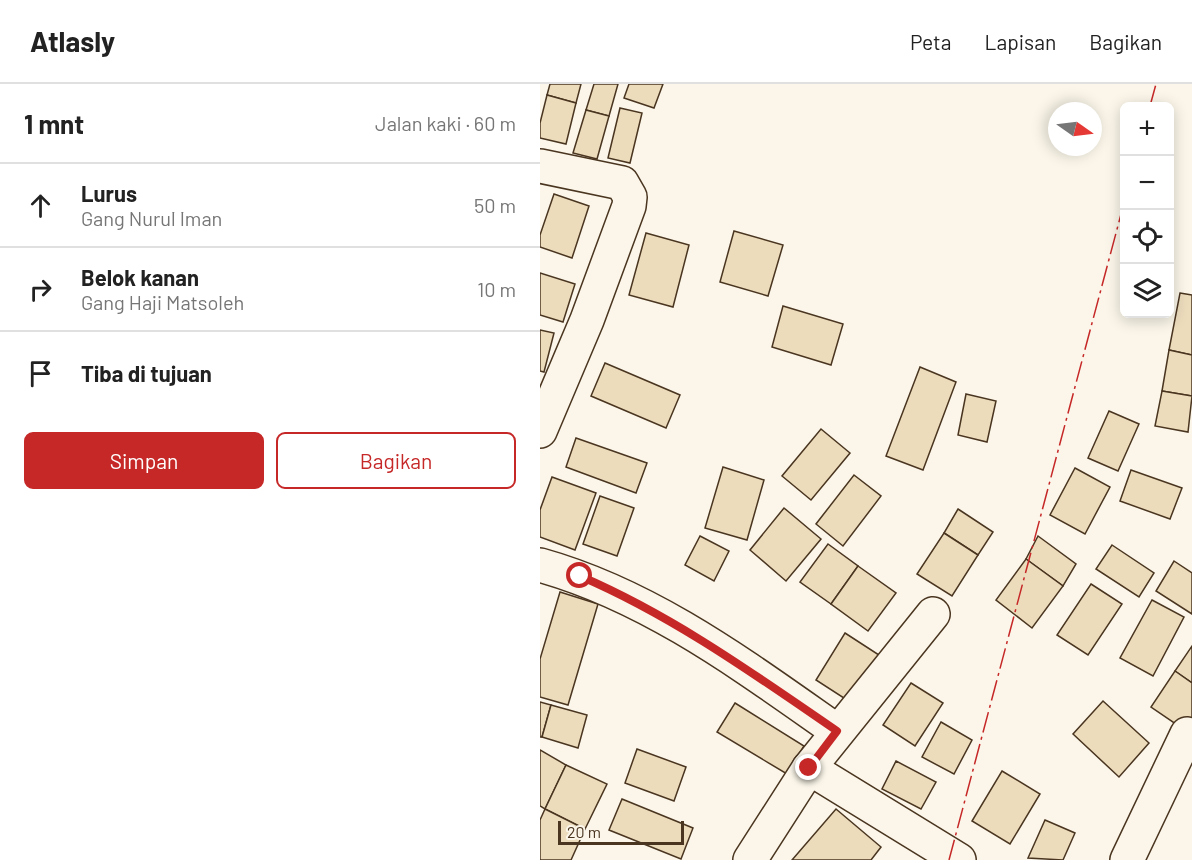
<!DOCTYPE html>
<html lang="id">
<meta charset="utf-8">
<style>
:root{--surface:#fff;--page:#f6f6f6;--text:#222;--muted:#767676;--line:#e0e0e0;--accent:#c62828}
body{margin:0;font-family:Barlow,sans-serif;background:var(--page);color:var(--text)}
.controls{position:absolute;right:18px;top:18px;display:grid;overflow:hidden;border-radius:9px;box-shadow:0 3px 15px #0003}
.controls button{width:54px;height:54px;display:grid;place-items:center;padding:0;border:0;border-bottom:2px solid var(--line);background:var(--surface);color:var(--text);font:30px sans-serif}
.compass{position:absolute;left:508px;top:18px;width:54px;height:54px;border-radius:50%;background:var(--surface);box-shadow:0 3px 15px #0003;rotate:104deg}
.scale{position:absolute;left:18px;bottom:15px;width:126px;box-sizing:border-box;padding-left:6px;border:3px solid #4a3520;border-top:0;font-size:16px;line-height:21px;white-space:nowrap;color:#4a3520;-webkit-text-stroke:4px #fbf6e9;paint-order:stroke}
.stop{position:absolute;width:18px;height:18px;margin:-14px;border:4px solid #c62828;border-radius:50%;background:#fff}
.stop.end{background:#c62828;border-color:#fff;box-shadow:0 2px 6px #0008}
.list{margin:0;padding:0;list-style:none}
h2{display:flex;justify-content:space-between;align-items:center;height:78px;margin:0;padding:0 24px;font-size:26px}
h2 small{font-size:20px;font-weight:400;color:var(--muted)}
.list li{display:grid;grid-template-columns:39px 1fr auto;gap:18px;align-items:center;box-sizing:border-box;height:84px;padding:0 24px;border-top:2px solid var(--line)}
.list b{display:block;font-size:22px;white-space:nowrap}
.list p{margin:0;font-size:20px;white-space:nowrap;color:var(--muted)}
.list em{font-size:20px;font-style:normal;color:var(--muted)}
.actions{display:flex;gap:12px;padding:18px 24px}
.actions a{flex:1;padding:14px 0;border:2px solid var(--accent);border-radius:9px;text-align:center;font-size:21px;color:var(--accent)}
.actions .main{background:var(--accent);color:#fff}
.icon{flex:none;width:33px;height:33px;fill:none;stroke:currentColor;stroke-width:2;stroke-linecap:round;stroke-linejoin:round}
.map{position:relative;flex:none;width:652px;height:776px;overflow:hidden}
header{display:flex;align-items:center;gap:36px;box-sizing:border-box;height:84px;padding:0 30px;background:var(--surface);border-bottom:2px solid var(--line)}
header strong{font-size:28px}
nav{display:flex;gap:33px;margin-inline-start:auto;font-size:21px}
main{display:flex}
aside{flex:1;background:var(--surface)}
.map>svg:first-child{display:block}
.building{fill:#ecdcbc;stroke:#4a3520;stroke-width:1.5}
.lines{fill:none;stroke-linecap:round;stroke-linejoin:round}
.minor-casing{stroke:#4a3520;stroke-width:36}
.minor{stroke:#fbf6e9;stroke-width:33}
.power{stroke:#c62828;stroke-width:1.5;stroke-dasharray:21 4.5 3 4.5;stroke-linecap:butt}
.route{stroke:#c62828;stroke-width:8}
</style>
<header>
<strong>Atlasly</strong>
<nav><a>Peta</a><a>Lapisan</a><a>Bagikan</a></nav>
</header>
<main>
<aside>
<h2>1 mnt<small>Jalan kaki · 60 m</small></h2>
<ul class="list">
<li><svg class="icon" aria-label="ahead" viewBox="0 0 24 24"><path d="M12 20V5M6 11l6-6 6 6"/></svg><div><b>Lurus</b><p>Gang Nurul Iman</p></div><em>50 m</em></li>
<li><svg class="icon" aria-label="right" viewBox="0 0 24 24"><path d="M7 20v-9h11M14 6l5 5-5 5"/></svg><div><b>Belok kanan</b><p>Gang Haji Matsoleh</p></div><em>10 m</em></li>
<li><svg class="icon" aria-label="arrive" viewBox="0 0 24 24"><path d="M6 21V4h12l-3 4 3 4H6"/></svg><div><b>Tiba di tujuan</b></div></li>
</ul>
<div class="actions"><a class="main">Simpan</a><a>Bagikan</a></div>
</aside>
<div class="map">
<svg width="652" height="776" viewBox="0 0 652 776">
<rect width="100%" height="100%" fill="#fbf6e9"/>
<g class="building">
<polygon points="10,0 41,0 36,19 7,11"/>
<polygon points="54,0 78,0 69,32 46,26"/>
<polygon points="89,0 123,0 114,24 84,14"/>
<polygon points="7,11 36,19 26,60 0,54 0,39"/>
<polygon points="80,24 102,29 90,79 68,74"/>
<polygon points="46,26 69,32 57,75 33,69"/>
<polygon points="14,110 49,122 32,174 0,163 0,151"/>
<polygon points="194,147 243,161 228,212 180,198"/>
<polygon points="106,149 149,161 133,223 89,211"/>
<polygon points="0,189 35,200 23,238 0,231"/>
<polygon points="640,209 652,211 652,271 629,266"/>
<polygon points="243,222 303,240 291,281 232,263"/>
<polygon points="0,246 14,249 4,288 0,287"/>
<polygon points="629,266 652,271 652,312 622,307"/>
<polygon points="65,279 140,311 126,344 51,312"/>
<polygon points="380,283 416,298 383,386 346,372"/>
<polygon points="622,307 652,312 648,348 615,342"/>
<polygon points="426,310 456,317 447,358 418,351"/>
<polygon points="569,327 599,340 578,387 548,374"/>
<polygon points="281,345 310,369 271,416 242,392"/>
<polygon points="36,354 107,379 96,409 26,383"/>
<polygon points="183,383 224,396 207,456 165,444"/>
<polygon points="535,384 570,403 545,450 510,431"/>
<polygon points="591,386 642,404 630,435 580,417"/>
<polygon points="314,391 341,412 303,462 276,440"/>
<polygon points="12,393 56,409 35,466 0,453 0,426"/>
<polygon points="60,412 94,424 77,472 43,460"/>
<polygon points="244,424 281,455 246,497 210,466"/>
<polygon points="418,425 453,448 438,471 404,449"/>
<polygon points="404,449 438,471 412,512 377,490"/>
<polygon points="160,452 189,467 174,497 145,481"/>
<polygon points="498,452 536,480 523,502 486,475"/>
<polygon points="288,460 318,482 291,520 260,498"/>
<polygon points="572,461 614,489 599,513 556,485"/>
<polygon points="486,475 523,502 492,544 456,516"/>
<polygon points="634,477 652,489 652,530 616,507"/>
<polygon points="318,482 356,509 328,547 291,520"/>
<polygon points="551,500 582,520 548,571 517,551"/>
<polygon points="20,508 58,520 28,621 0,613 0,575"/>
<polygon points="612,516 644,533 613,592 580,574"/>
<polygon points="305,549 339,571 310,618 276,596"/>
<polygon points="652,562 652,599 635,587"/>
<polygon points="635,587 652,599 652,651 611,623"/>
<polygon points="371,599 403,619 375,662 343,641"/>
<polygon points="563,617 609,659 579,693 533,650"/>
<polygon points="0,618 11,621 2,653 0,653"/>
<polygon points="195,619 264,662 247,690 177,648"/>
<polygon points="11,621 47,631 38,664 2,653"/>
<polygon points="401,638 432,656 414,690 382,673"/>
<polygon points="97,665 146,683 134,717 85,699"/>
<polygon points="0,666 26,681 5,725 0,722"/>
<polygon points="356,677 396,698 381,725 342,705"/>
<polygon points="26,681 67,700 45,745 5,725"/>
<polygon points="462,687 500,710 470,760 432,737"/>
<polygon points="82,715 153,744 141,775 69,746"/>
<polygon points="5,725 45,745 31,776 0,776 0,736"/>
<polygon points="296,725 341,763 331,776 252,776"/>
<polygon points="505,736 535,749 523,776 488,774"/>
</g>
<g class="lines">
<g class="minor-casing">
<g id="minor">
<polyline points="0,82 82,99 90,113 89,122 47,236 0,347"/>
<path d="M0 481C111 512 204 582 297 647"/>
<polyline points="269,684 419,776"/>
<polyline points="210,776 269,684 393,530"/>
<polyline points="587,776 647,650"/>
</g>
</g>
<use href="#minor" class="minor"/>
<g class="power">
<polyline points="610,22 616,0"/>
<polyline points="409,776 584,119"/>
</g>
</g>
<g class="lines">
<path class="route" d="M40 492C133 532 214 590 297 647L269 684"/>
</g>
</svg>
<div class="controls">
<button>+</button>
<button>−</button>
<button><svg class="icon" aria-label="locate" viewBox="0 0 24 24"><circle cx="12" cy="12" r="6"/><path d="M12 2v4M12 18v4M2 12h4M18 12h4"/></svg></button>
<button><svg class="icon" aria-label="layers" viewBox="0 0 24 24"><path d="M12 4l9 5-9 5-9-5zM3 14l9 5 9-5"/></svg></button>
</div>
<svg class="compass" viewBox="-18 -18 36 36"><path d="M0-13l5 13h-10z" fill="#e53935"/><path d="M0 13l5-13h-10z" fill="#767676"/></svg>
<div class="scale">20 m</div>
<div class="stop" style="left:40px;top:492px"></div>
<div class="stop end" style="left:269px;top:684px"></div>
</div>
</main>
